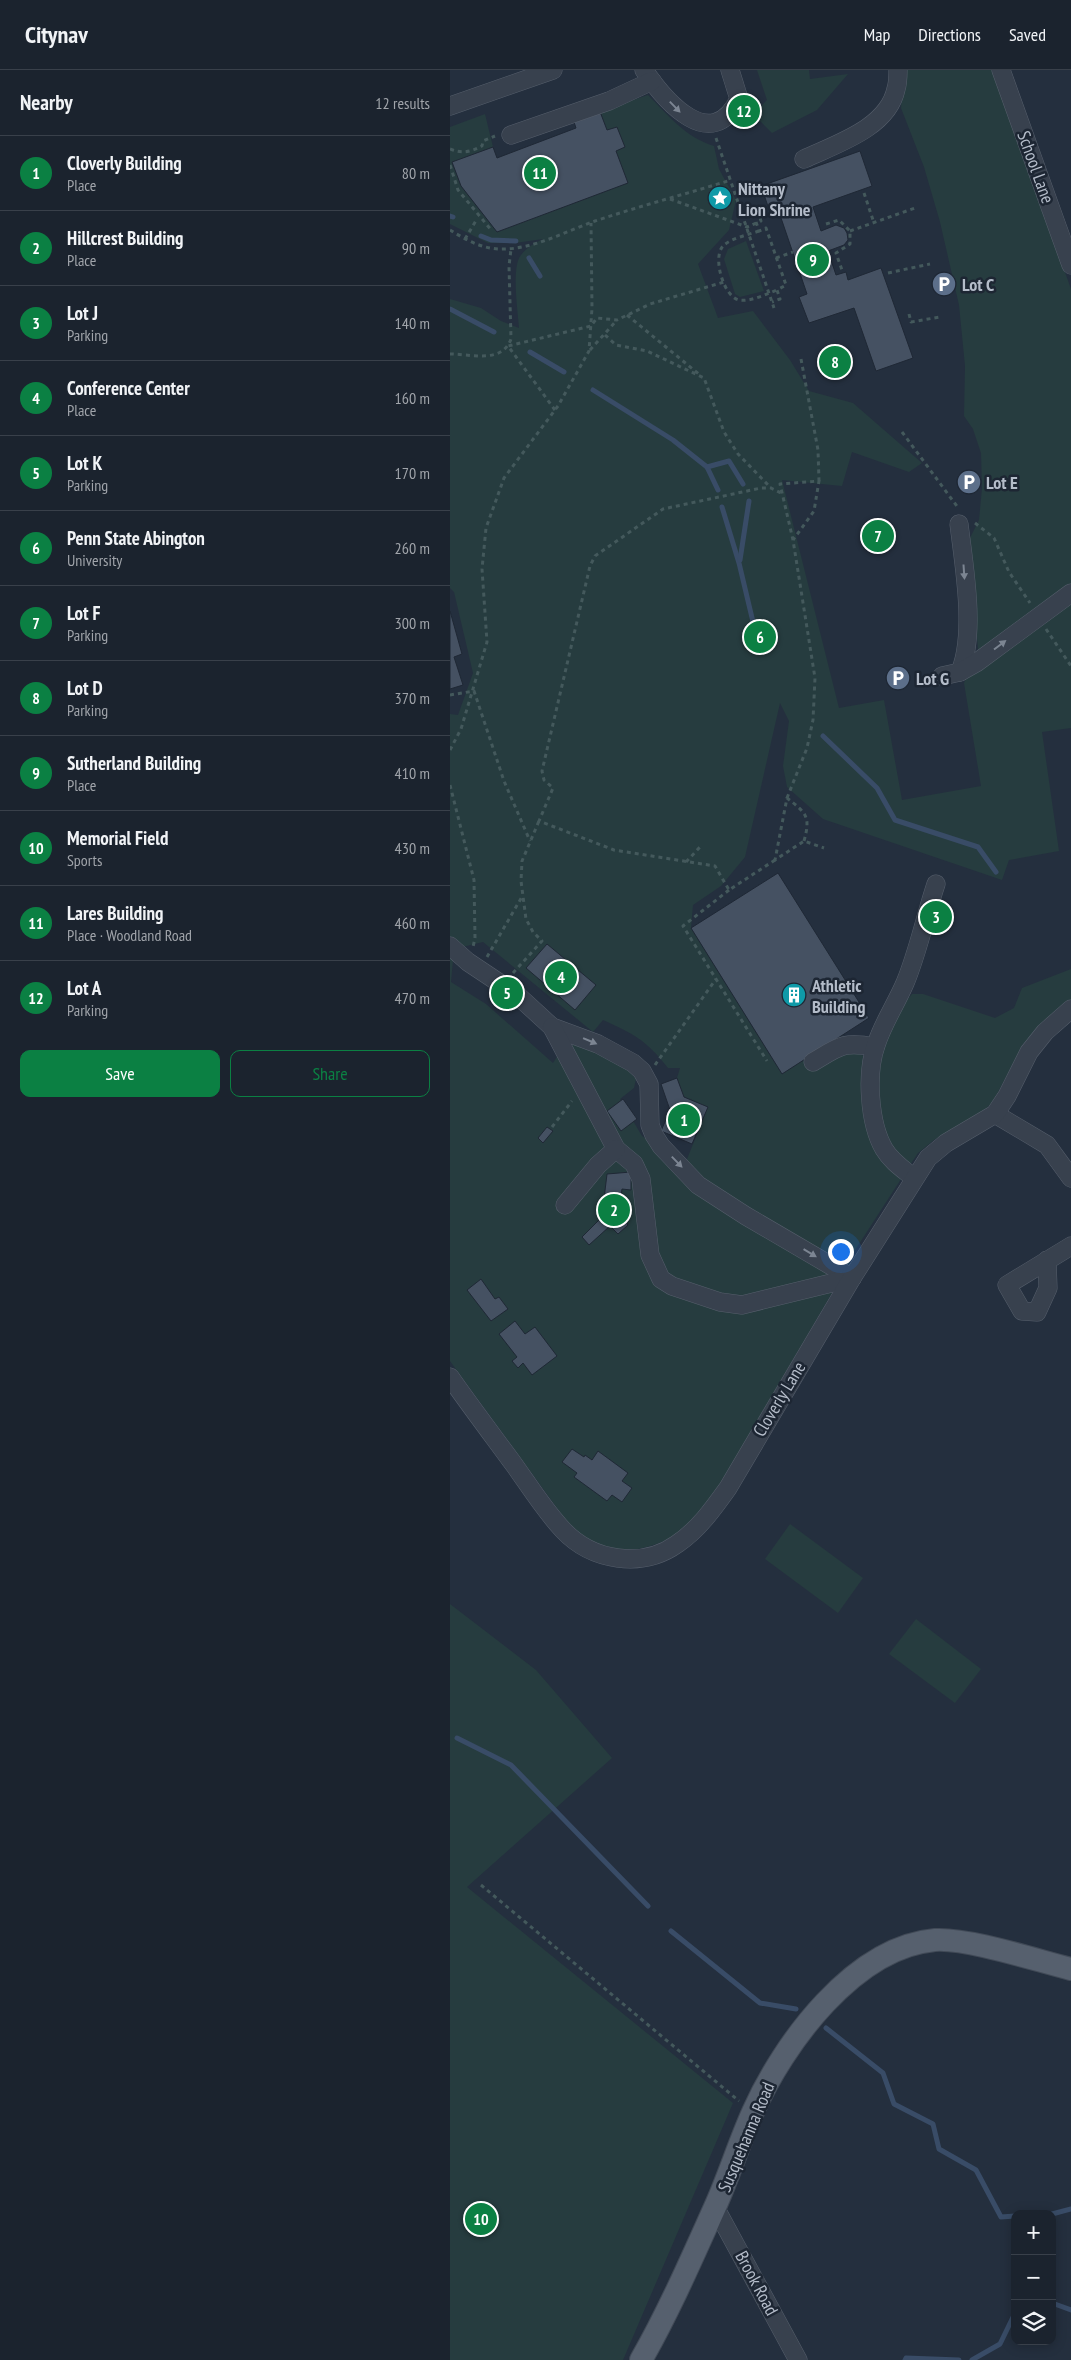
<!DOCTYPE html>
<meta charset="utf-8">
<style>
:root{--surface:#1b232e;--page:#282f3a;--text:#f1f3f6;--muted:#a0a4aa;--line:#39404a;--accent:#0b8043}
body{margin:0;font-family:"PT Sans Narrow",sans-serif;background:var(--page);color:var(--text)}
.controls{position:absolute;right:15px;bottom:15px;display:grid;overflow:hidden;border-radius:10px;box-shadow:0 2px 12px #0003}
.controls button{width:45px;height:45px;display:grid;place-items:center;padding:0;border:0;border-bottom:1px solid var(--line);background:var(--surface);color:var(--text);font:25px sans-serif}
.you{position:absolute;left:390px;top:1181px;width:18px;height:18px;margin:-12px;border:4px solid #fff;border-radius:50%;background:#1a73e8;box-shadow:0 0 0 8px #1a73e833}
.badge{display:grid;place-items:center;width:32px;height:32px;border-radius:50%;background:var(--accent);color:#fff;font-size:16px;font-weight:700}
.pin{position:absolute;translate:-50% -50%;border:2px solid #fff;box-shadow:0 1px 5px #0006}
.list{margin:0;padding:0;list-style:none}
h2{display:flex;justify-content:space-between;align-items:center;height:65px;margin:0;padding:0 20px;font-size:21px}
h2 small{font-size:16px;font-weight:400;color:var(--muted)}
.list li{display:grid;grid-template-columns:32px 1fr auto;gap:15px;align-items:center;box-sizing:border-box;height:75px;padding:0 20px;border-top:1px solid var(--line)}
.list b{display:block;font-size:19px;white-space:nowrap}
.list p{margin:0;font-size:16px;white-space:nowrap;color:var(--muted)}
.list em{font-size:16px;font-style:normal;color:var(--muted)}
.actions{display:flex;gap:10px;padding:15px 20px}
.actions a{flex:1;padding:11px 0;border:1px solid var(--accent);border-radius:10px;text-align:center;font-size:18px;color:var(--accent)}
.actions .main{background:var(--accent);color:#fff}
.icon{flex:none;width:28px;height:28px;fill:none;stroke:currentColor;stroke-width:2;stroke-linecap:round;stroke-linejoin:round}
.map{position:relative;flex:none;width:621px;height:2290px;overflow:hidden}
header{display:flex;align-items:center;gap:30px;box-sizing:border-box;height:70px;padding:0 25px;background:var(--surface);border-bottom:1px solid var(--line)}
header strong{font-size:24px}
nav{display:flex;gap:28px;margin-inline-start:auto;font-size:18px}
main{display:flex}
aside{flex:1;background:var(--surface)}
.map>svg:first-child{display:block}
.green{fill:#263c3f;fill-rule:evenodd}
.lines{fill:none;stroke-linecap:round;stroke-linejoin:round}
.stream{stroke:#394c67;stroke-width:5}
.building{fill:#455162;stroke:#1f2835}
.minor-casing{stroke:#565f6c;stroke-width:19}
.major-casing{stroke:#414a57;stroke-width:24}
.path{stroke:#44595c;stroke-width:3;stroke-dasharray:4 4;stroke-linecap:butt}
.minor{stroke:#38414e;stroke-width:18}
.major{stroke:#56606e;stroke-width:22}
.oneway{fill:#7c8592}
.labels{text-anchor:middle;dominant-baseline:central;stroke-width:5;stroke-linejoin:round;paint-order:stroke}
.street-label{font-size:18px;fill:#b4bcc9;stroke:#1d2633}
.poi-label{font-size:18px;font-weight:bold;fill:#b4bcc9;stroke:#1d2633;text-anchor:start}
</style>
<header>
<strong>Citynav</strong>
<nav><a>Map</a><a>Directions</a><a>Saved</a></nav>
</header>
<main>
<aside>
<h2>Nearby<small>12 results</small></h2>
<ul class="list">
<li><span class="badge">1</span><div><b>Cloverly Building</b><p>Place</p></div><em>80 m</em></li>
<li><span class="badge">2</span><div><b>Hillcrest Building</b><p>Place</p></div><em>90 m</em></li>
<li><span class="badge">3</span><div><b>Lot J</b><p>Parking</p></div><em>140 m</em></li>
<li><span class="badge">4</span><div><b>Conference Center</b><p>Place</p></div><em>160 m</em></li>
<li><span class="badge">5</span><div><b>Lot K</b><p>Parking</p></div><em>170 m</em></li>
<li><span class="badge">6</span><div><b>Penn State Abington</b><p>University</p></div><em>260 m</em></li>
<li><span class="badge">7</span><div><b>Lot F</b><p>Parking</p></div><em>300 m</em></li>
<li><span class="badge">8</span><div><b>Lot D</b><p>Parking</p></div><em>370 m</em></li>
<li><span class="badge">9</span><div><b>Sutherland Building</b><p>Place</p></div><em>410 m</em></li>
<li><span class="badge">10</span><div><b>Memorial Field</b><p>Sports</p></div><em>430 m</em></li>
<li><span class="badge">11</span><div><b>Lares Building</b><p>Place · Woodland Road</p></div><em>460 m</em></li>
<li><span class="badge">12</span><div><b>Lot A</b><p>Parking</p></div><em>470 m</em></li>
</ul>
<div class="actions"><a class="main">Save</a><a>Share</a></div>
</aside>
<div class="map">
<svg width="621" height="2290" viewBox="0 0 621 2290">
<rect width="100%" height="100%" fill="#242f3e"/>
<g class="green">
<polygon points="307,0 359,0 360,9 398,4 367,40 322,63 303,44 317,30"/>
<path d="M454 0H543L621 219V658L592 662 609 781 559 790 552 810 373 749 337 717 333 696 339 651 330 633 295 787 271 816 243 835 241 858 332 1003 354 990 361 1000 401 981 414 986V1033L453 1106 398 1191 400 1192 268 1419C260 1430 252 1445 242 1453 213 1478 169 1491 135 1468 128 1463 121 1455 115 1449L0 1291V644L8 645 23 603 4 522 0 518V229L31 238 51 251 69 258C68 242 61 197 71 185 77 177 85 173 93 169L65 173H38L0 154V57L35 44 43 77 2 93 11 116 47 162 177 113 166 81 175 77 167 57 157 60 150 41 198 25C219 46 235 67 264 76L269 99 286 130 279 160 248 194 268 248 303 241 340 290 359 321 403 333 472 393 459 402 402 382 392 416 332 410 389 638 434 630 452 730 531 716 514 613 528 579 519 470 529 450 532 418 531 383 523 359 514 346 515 296 509 235 490 152 474 97 451 38ZM33 872 143 962 153 950C184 964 196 970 218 998H230L227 1008 234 1027 258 1037 235 1094 192 1066 170 1029 184 1018 186 1009C170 990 148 982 125 974L110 982 103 993 36 934 1 912 4 879Z"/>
<polygon points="296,171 314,221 290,227 285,224 274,189 278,179"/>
<path d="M621 899V930L601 945 573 974 543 1032 531 1043 484 1070 468 1083 460 1095C455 1090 447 1085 443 1079 417 1034 427 963 462 924H473L545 948 564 938 572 918Z"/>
<polygon points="340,1454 413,1508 388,1543 315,1489"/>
<polygon points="0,1534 86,1600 162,1688 17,1817 283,2033 173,2290 0,2290"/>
<polygon points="466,1549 531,1599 505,1633 439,1584"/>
</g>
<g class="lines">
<g class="stream">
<polyline points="0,146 3,147"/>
<polyline points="31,166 41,170 66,171"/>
<polyline points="79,188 90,206"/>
<polyline points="0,239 44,262"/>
<polyline points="80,282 114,302"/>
<polyline points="143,320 223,370 257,397 268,420"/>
<polyline points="257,397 279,391 293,414"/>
<polyline points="272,437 289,493 308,573"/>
<polyline points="290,490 299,431"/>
<polyline points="373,666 427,718 445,750 528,777 546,802"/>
<polyline points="7,1668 61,1695 198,1836"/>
<polyline points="221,1861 310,1933 346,1939"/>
<polyline points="376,1958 433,2003 444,2034 483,2054 489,2079 526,2100 551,2147 565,2146"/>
<polyline points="602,2144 621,2139"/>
<polyline points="602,2233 621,2240"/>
<polyline points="455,2290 456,2288 509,2290"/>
<polyline points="522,2290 550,2274 565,2243"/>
</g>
</g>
<g class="building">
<polygon points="149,39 157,60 167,57 175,77 166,81 178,113 47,162 11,116 2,92 43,77 47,88 126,58 123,49"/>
<polygon points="410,81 422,116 363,137 371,161 386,155 394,158 397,163 398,170 394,175 378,181 386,205 396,202 398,210 431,198 463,288 426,301 404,238 359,253 349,227 357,224 330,145 322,148 311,116"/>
<polygon points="0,541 12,584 4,587 13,615 0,619"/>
<polygon points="328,803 419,948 332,1004 241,858"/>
<polygon points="97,874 146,915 125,940 76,898"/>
<polygon points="227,1008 234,1027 258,1037 242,1074 211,1061 220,1040 211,1014"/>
<polygon points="173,1029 187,1049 171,1061 157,1041"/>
<polygon points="97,1057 103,1061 93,1073 88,1068"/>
<polygon points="181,1102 181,1120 172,1119 170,1133 177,1138 176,1143 170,1143 178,1155 168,1164 160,1156 139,1175 132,1167 153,1146 150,1141 153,1137 157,1104"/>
<polygon points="31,1209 45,1229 49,1227 58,1239 41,1251 17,1220"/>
<polygon points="65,1251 75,1264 85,1257 107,1286 82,1305 73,1293 68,1298 62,1291 67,1287 49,1264"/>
<polygon points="122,1379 134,1387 135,1385 142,1390 148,1381 178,1403 172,1411 182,1418 172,1432 162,1425 157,1431 124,1407 127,1403 112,1392"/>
</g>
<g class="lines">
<g class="minor-casing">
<g id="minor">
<path d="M194 0C215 31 261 85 289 29L280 0"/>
<polyline points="551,0 621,195"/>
<polyline points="0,36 103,0"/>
<polyline points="61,65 159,31 202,11"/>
<path d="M354 89C386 74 438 58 446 19 448 13 448 6 448 0"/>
<path d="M509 454C514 496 526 563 510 602"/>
<polyline points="492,606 510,602 526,593 621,523"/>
<polyline points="0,876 18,892 66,924 102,957 148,974 183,993 192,1001 199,1014 200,1055 204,1065 211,1076 248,1115 296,1146 402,1208"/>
<polyline points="102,957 166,1079 184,1094 191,1109 200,1185 211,1209 222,1216 270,1232 292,1235 402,1208"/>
<path d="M363 992C390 976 393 971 425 977"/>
<polyline points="545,1044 597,1075 621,1108"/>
<path d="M464 1108C453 1099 441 1091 434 1079 419 1053 416 1003 426 975 433 953 446 934 455 913 468 882 475 847 486 814"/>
<polyline points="115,1135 148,1095 166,1079"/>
<polyline points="597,1190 598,1218 587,1242 572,1241 557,1215 621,1176"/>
<path d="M0 1307C21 1337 43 1366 65 1396 80 1417 95 1441 113 1460 142 1491 192 1499 227 1474 248 1460 263 1439 278 1418L402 1208 478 1088 496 1073 545 1044 557 1026 579 982 595 962 621 939"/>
<polyline points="265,2137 348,2290"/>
</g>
</g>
<g class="major-casing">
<path id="major" d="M191 2290C219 2241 242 2188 265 2137 279 2106 289 2073 303 2042 333 1974 404 1877 485 1870 519 1868 585 1890 621 1899"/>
</g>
<g class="path">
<polyline points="266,68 324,238"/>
<path d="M0 79C12 84 21 82 32 76L33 71 45 66"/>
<polyline points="0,95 8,120 42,161"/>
<polyline points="414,123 424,153"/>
<polyline points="220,129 297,157 311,151 308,142 293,146"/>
<polyline points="306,152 309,161 316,158 336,215 327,220 330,229 322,232"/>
<polyline points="376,154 389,150 400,161 400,174 386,183 392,200"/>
<path d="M0 160C16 170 34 180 54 179 83 179 117 161 145 151 190 136 236 124 281 110"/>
<path d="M309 161C298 165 281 168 273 176 262 188 274 227 289 230 301 232 316 224 327 220"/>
<polyline points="400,161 465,138"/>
<polyline points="15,169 27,149"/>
<polyline points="326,188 343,182"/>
<polyline points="438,203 480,194"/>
<polyline points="459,244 461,252 490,247"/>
<polyline points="177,245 250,305"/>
<polyline points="155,265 166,275 197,281 254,308 274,362 288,384 321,418"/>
<polyline points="140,280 167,250"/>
<path d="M0 284C21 284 52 294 61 269L59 196 61 179"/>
<polyline points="351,289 368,380 369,411"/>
<polyline points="105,340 58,276 141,256 147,248 167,250 200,234 274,212"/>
<polyline points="452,362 509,439"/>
<polyline points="525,453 544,468 559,502 580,533"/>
<polyline points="596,559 621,596"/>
<polyline points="0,625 24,621 54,711 80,771"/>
<polyline points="0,680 11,659 37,572 32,499 36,458 54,408 108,336 139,281 142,238 141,153"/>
<polyline points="0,715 24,810 25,868 23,877"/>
<polyline points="337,728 357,678 363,650 365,608 343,470 330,414 369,411 364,441 343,470"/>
<path d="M354 771C361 746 356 743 337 728L325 790 354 771 374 778"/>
<polyline points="325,790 279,820 265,796 164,780 89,751 103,718 94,710 92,701 140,496 145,486 213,439 311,418 321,418 333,424"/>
<polyline points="236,792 250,777"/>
<polyline points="279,820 233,856 317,991"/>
<polyline points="37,887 73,825"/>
<polyline points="63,903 92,871 83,862 76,849 71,811 72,791 89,751"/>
<polyline points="205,995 266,909"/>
<polyline points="102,1057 122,1031"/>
<polyline points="31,1815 289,2031"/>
</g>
<use href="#minor" class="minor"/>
<use href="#major" class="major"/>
</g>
<defs><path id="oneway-solid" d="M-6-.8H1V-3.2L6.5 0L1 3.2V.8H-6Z" transform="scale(1.25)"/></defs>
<g class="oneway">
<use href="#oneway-solid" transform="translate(225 37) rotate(46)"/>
<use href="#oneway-solid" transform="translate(514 502) rotate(86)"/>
<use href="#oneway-solid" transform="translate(550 575) rotate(-37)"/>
<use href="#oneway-solid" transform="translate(140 971) rotate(23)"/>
<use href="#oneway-solid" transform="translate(227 1092) rotate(46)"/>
<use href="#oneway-solid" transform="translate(360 1183) rotate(31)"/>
</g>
<defs>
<g id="sight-disc" transform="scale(1.25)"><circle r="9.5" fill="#0f9aa8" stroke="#1d2633"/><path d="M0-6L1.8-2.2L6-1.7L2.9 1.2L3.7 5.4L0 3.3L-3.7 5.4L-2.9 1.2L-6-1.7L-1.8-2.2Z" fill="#fff"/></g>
<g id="parking-disc" transform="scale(1.25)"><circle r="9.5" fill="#5c6f8a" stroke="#1d2633"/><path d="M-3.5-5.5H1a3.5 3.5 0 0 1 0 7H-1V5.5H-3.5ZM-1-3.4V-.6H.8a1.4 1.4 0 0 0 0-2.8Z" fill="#fff"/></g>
<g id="building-disc" transform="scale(1.25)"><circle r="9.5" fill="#0f9aa8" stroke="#1d2633"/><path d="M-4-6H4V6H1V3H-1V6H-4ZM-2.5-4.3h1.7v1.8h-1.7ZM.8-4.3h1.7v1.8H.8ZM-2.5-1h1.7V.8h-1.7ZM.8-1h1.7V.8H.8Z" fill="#fff"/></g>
</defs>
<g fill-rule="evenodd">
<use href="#sight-disc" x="270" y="128"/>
<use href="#parking-disc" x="494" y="214"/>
<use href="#parking-disc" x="519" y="412"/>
<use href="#parking-disc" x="448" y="608"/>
<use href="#building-disc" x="344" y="925"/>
</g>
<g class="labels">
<g class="street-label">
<text transform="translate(586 97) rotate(70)">School Lane</text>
<text transform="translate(329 1329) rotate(-59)">Cloverly Lane</text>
<text transform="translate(296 2067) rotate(-67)">Susquehanna Road</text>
<text transform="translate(307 2213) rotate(62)">Brook Road</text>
</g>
<g class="poi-label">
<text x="288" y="118">Nittany<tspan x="288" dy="21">Lion Shrine</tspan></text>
<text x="512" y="214">Lot C</text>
<text x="536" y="412">Lot E</text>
<text x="466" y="608">Lot G</text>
<text x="362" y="915">Athletic<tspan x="362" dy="21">Building</tspan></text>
</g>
</g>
</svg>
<div class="controls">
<button>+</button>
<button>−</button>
<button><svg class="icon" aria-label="layers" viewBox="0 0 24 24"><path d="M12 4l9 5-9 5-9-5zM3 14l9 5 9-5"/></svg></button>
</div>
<div class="you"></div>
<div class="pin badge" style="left:234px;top:1050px">1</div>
<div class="pin badge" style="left:164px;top:1140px">2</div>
<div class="pin badge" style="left:486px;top:847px">3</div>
<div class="pin badge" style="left:111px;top:907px">4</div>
<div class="pin badge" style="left:57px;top:923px">5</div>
<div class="pin badge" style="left:310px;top:567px">6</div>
<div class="pin badge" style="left:428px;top:466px">7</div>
<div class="pin badge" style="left:385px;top:292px">8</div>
<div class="pin badge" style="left:363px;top:190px">9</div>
<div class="pin badge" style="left:31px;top:2149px">10</div>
<div class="pin badge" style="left:90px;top:103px">11</div>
<div class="pin badge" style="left:294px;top:41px">12</div>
</div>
</main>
